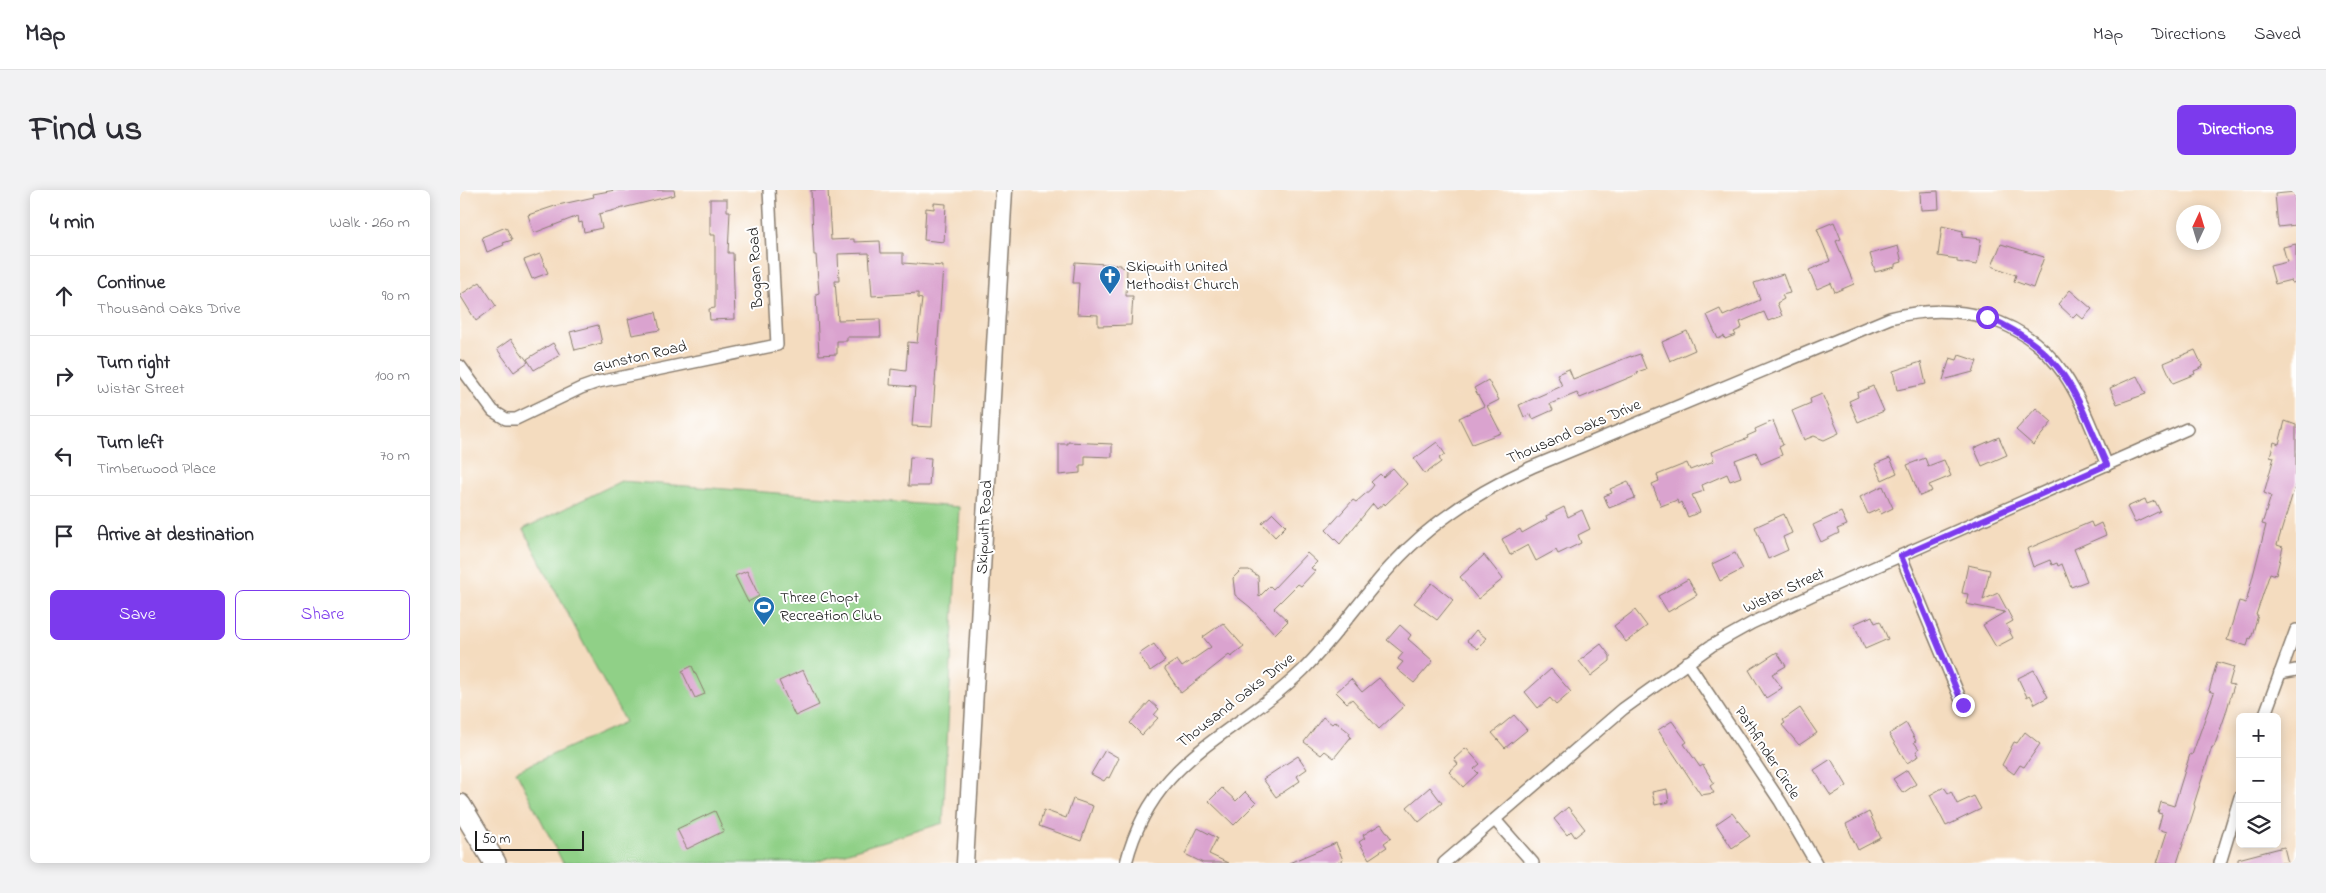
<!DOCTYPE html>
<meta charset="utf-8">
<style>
:root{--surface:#fff;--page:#f2f2f3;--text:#2b2b33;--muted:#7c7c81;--line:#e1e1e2;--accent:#7c3aed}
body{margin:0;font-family:"Indie Flower",sans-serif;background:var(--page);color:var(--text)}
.controls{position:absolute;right:15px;bottom:15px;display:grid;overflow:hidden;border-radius:8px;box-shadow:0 2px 12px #0003}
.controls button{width:45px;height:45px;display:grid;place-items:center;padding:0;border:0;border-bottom:1px solid var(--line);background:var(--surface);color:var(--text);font:25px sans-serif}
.compass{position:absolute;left:1716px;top:15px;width:45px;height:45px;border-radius:50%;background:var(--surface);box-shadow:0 2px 12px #0003;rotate:4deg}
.scale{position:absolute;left:15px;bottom:12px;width:109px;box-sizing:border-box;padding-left:5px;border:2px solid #1c1c1c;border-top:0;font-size:14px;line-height:18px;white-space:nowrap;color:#1c1c1c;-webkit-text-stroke:4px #fff;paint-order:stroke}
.stop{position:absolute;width:15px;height:15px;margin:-11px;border:4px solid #7c3aed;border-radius:50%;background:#fff}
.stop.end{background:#7c3aed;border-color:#fff;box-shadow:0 1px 5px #0008}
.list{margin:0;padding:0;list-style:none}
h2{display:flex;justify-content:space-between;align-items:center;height:65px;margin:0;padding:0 20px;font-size:21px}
h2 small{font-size:16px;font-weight:400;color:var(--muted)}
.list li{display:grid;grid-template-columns:32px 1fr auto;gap:15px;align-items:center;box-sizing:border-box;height:80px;padding:0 20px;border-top:1px solid var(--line)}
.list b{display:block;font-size:19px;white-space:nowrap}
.list p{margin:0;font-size:16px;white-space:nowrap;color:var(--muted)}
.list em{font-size:16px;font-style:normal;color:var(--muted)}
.actions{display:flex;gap:10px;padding:15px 20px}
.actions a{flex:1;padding:11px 0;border:1px solid var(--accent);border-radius:8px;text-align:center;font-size:18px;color:var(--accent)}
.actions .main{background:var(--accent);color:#fff}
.icon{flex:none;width:28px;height:28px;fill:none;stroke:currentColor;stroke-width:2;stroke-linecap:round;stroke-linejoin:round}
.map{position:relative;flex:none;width:1836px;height:673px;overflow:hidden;border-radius:8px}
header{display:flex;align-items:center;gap:30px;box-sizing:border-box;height:70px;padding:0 25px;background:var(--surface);border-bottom:1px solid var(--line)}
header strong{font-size:24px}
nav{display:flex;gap:28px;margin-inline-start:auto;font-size:18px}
.intro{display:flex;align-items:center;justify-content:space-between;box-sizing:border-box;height:120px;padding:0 30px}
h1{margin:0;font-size:35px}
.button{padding:12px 22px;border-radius:8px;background:var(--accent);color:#fff;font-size:18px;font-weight:700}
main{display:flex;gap:30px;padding:0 30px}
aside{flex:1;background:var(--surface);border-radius:8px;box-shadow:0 2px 12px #0003}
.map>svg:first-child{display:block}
.green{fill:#90d087;stroke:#567652}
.building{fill:#daa3cf}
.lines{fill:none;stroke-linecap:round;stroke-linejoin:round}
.minor-casing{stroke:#887c6e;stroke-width:14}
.secondary-casing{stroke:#887c6e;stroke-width:19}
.motorway-casing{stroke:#887c6e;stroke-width:24}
.minor{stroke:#fff;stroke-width:11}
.secondary{stroke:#fff;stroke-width:16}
.motorway{stroke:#fff;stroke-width:21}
.route{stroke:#7c3aed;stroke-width:6}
.labels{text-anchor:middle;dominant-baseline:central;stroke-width:4;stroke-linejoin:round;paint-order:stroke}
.poi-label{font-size:16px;fill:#1c1c1c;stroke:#fff;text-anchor:start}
.street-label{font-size:16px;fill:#1c1c1c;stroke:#fff}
</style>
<header>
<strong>Map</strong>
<nav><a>Map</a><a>Directions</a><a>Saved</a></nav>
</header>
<div class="intro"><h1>Find us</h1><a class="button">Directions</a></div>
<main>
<aside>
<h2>4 min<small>Walk · 260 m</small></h2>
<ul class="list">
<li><svg class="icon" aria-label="ahead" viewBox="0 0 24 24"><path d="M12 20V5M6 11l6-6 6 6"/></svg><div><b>Continue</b><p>Thousand Oaks Drive</p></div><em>90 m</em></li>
<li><svg class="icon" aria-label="right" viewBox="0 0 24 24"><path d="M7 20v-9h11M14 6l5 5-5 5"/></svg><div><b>Turn right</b><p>Wistar Street</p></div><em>100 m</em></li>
<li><svg class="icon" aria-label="left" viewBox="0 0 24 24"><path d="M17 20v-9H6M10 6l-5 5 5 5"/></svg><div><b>Turn left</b><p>Timberwood Place</p></div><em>70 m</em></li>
<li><svg class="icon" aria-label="arrive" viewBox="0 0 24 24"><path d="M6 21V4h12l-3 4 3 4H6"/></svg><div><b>Arrive at destination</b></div></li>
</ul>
<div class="actions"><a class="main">Save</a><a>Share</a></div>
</aside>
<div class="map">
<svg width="1836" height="673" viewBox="0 0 1836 673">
<rect width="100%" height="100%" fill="#fff"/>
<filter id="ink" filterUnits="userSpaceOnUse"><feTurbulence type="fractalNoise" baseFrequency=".02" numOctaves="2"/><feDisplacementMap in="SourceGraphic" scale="10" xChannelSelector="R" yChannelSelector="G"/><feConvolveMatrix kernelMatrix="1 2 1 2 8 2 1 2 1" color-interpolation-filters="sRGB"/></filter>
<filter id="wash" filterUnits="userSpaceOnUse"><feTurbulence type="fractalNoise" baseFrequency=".0096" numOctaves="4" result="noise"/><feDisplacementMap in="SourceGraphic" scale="20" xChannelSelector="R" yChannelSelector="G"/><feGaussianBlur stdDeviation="1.12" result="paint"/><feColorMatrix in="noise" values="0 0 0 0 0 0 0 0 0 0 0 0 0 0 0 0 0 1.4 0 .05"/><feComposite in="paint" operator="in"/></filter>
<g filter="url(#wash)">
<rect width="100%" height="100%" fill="#f4dcbf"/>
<polygon class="green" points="161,291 499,317 483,633 352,673 103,673 56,581 165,532 63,339"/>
<g id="blocks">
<g class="building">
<polygon points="155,0 214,0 215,5 139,24 142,38 124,42 122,32 119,33 118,26 74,43 68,25 98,15 134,7 133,4"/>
<polygon points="351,0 368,0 371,50 394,49 394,52 420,51 421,63 443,63 443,73 483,76 472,237 452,236 455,197 430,195 431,179 446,181 448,152 457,153 462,109 458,108 458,103 412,106 409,63 378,64 379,91 375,91 378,130 420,129 421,147 387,147 387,151 377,151 377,164 359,165 356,104 359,103 356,65 354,65"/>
<polygon points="1478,1 1479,19 1461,20 1460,2"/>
<polygon points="1835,2 1836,35 1818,37 1815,4"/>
<polygon points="250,9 267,9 267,21 270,21 268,63 273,63 275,129 250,130 249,119 255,118 255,45 250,45"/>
<polygon points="474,13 486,14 484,52 464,50 466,18 474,19"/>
<polygon points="1374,32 1381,49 1376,51 1394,94 1375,102 1371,93 1357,99 1349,80 1370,71 1357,39"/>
<polygon points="1482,36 1503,41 1502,47 1521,49 1517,75 1497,72 1497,69 1478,66"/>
<polygon points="46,37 52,50 43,53 44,55 27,62 22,47"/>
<polygon points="1541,54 1584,67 1573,98 1554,91 1556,85 1532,76"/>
<polygon points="1836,54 1836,92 1832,93 1831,90 1815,94 1810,76 1827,72 1823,57"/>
<polygon points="1438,56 1442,72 1435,74 1435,77 1415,82 1410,64"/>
<polygon points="80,64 88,83 72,89 64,70"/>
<polygon points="615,72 661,75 661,77 667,78 666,106 673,106 671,135 638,136 638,125 617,124 619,93 613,93"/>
<polygon points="1323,84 1330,103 1322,105 1324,109 1317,113 1322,126 1308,131 1304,122 1280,132 1282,138 1274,142 1276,145 1265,149 1264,146 1258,149 1247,125 1260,119 1263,126 1300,110 1294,93"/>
<polygon points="20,92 36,116 16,131 0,105"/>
<polygon points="1610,100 1632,119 1623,129 1617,124 1613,128 1598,114"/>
<polygon points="196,122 200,140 172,145 168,129"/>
<polygon points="138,135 142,153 115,160 110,142"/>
<polygon points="1227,141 1235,160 1210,171 1202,152"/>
<polygon points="51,149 68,172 54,182 37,159"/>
<polygon points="93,153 100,165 74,180 67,169"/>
<polygon points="1735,160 1743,177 1734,181 1735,184 1713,193 1704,173"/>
<polygon points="1180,164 1186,179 1177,182 1178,184 1120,208 1117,203 1090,214 1093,220 1073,229 1071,224 1064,227 1059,215 1102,196 1097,184 1109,179 1113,189 1171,166 1171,167"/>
<polygon points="1499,165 1517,171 1513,182 1483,190 1490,168 1497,170"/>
<polygon points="1461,172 1466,194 1437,200 1433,181"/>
<polygon points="1677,186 1686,204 1657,214 1650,198"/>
<polygon points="1028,190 1039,210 1027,216 1041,243 1012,254 999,228 1024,216 1014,198"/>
<polygon points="1413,196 1424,221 1398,232 1389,211 1398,207 1397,203"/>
<polygon points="1362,204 1379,243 1364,250 1354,246 1344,250 1332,221 1351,213 1350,209"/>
<polygon points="1576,218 1592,232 1573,255 1556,240"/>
<polygon points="1313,231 1323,255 1319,257 1322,265 1301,274 1296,262 1275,270 1281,287 1270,291 1267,284 1242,295 1244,301 1232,305 1240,322 1228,327 1221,312 1218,314 1217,310 1201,316 1192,294 1199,291 1197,285 1227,273 1230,280 1254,271 1251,262 1288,248 1287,246 1296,242 1295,239"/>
<polygon points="1825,231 1836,235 1836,293 1817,355 1823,357 1816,385 1810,383 1796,425 1798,425 1791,449 1789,448 1787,456 1767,450 1779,411 1786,413 1806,335 1802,334 1811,306 1804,303 1814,267 1810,266 1814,252 1819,254"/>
<polygon points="1539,247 1547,265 1522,276 1514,258"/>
<polygon points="608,252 652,254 652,267 625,266 625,275 620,275 620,283 599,285 599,254 608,254"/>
<polygon points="977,252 985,264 979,268 981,272 965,284 954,269"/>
<polygon points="450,267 471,268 469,296 448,296"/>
<polygon points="1430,268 1437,283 1422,290 1415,274"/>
<polygon points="1465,268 1468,276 1484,270 1491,286 1469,295 1472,301 1460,306 1447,275"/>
<polygon points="933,278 947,294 925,315 924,313 917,319 913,314 880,354 866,340 893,310 896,312 911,299 914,295 911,292 920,284 923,287"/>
<polygon points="1168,291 1175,308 1149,318 1144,306 1152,303 1150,299"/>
<polygon points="1423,296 1433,318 1421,324 1419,319 1408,324 1400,307"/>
<polygon points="1685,309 1687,314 1695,311 1700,321 1675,333 1667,317"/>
<polygon points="1104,317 1108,327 1122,320 1130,339 1118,345 1121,353 1098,364 1096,360 1076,371 1068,355 1050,365 1042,349 1060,339 1062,343 1087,329 1086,326"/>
<polygon points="1381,322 1387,335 1377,339 1379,343 1361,352 1353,335"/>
<polygon points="813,323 826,336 815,347 802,333"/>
<polygon points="1324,324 1332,343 1323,347 1328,360 1308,369 1295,337"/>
<polygon points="1631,332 1633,337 1641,333 1646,345 1614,359 1627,391 1611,397 1602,374 1598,376 1597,373 1592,375 1590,370 1573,377 1567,359"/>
<polygon points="847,363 857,372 851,378 855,381 841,396 838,394 814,418 828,431 815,444 790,417 775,405 773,388 781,380 789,380 798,386 799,407 810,396 813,399"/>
<polygon points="1275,363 1283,379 1260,391 1252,374"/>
<polygon points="1024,365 1043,389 1018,409 1000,387"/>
<polygon points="1508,375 1530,380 1523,410 1538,403 1553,431 1546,435 1553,448 1536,457 1523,435 1545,422 1506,414 1508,404 1502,403"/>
<polygon points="287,381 299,406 288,412 275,386"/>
<polygon points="1228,389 1237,405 1208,422 1198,406"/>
<polygon points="972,393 993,410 977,430 954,413"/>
<polygon points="1175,420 1187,436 1166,452 1154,436"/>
<polygon points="1412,426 1415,433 1420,431 1428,449 1405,459 1394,434"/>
<polygon points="763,433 784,457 771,467 769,465 721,503 704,478 717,470 722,477 751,457 743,447"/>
<polygon points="940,435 951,445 948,449 973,471 954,493 937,479 943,472 938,469 943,463 927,450"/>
<polygon points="1016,440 1026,448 1018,459 1007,451"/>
<polygon points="694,454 705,471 690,481 679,464"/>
<polygon points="1141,454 1150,466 1150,471 1131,486 1119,471"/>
<polygon points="1317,462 1326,476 1312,484 1322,498 1306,508 1289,480"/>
<polygon points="1757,472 1774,477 1769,494 1774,495 1765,526 1754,557 1752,557 1734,614 1735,617 1717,673 1697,673 1707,642 1698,639 1702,624 1698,623 1701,612 1714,616 1730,564 1732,565 1754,503 1749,501"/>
<polygon points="232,476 245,504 235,508 222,481"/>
<polygon points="1091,479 1111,502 1096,515 1090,508 1078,518 1065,502"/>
<polygon points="343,480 359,515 335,526 319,491"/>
<polygon points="1574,480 1588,507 1575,514 1570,505 1567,507 1558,488"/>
<polygon points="919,488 944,516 919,539 892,509 887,513 876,502 891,489 902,502"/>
<polygon points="690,511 699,519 694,525 698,528 682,545 670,533"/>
<polygon points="1340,518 1357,543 1339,555 1322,535 1325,533 1323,530"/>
<polygon points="1054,525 1067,540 1045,558 1032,543"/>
<polygon points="863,527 872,534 875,531 890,543 889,545 891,547 874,568 865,561 861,565 844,552"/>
<polygon points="1212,531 1227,552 1224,554 1240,577 1243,575 1254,593 1250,596 1254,603 1241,605 1198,540"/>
<polygon points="1446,533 1456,551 1454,552 1459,559 1456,561 1459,566 1447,573 1429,544"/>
<polygon points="1565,542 1580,554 1564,577 1560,575 1554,584 1542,575 1554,552 1557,553"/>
<polygon points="1006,558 1020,574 1014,579 1018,583 1003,597 989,582 998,574 994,569"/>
<polygon points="645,560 659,568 649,588 647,587 644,591 631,584"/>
<polygon points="838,566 847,579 837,586 840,591 816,607 803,589"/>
<polygon points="1371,569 1387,596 1371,606 1354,580"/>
<polygon points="1447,580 1456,594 1443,603 1433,589"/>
<polygon points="970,597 982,613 959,632 947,617"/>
<polygon points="1484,597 1488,603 1491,601 1497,614 1514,606 1521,619 1486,636 1470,605"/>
<polygon points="762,598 776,611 785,602 796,613 774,635 749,611"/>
<polygon points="1207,599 1209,612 1195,615 1192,602"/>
<polygon points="613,609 633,616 621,651 579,636 584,620 606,628"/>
<polygon points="1108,617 1125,639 1115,647 1111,641 1107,645 1094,629"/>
<polygon points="255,621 264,641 227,659 217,639"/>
<polygon points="1409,622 1421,648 1398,660 1386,634"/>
<polygon points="1272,623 1290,646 1272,658 1256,634"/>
<polygon points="921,634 931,648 924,653 927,657 909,669 899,652 905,648 903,645"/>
<polygon points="738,638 757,648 749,664 768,673 743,673 725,664"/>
<polygon points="876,653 883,670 877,673 829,673"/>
<polygon points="1824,657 1828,673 1778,673 1778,669"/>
</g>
</g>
</g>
<g filter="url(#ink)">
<use href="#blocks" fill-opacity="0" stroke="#887c6e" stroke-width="1"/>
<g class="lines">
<g class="minor-casing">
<g id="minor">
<polyline points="0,176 33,221 46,229 56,229 121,198 138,192 317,155 309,0"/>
<polyline points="1441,366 1503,515"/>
<polyline points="1227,472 1320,611 1356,673"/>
<polyline points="1820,483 1836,480"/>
<polyline points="1804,527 1836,440"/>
<polyline points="1035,630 1073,673"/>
<path d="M666 673C693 566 773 548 843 480 875 448 900 410 931 376 970 333 1019 301 1072 277L1430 128C1495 111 1564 126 1604 184 1623 212 1634 245 1647 275"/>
<polyline points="984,673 1163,519 1251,456 1292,433 1361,401 1727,239"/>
<polyline points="1760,673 1780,607"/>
</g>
</g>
<g class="secondary-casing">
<polyline id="secondary" points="505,673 544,0"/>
</g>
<g class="motorway-casing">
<polyline id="motorway" points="0,615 35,673"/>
</g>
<use href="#minor" class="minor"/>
<use href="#secondary" class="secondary"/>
<use href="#motorway" class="motorway"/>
</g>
</g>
<g class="lines" filter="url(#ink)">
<path class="route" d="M1503 515 1441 366 1647 275C1615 203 1605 160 1527 127"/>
</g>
<defs>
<g id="church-pin" transform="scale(1.125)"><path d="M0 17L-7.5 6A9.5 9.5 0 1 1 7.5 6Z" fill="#1f6fb2" stroke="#fff"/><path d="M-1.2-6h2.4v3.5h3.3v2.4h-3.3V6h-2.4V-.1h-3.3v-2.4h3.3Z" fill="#fff"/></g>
<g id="stadium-pin" transform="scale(1.125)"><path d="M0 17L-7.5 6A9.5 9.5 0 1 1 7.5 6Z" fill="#1f6fb2" stroke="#fff"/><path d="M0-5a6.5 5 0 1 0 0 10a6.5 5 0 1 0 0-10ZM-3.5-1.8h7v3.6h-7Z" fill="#fff"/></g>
</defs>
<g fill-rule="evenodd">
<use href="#church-pin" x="650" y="86"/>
<use href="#stadium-pin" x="304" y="417"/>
</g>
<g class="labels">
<g class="poi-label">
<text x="666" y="77">Skipwith United<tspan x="666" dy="18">Methodist Church</tspan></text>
<text x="320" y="408">Three Chopt<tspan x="320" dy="18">Recreation Club</tspan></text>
</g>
<g class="street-label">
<text transform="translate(296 78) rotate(-93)">Bogan Road</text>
<text transform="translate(180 167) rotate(-13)">Gunston Road</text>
<text transform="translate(1114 242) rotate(-23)">Thousand Oaks Drive</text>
<text transform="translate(525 337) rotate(-87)">Skipwith Road</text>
<text transform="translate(1324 401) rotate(-25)">Wistar Street</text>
<text transform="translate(776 511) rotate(-38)">Thousand Oaks Drive</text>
<text transform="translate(1307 563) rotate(57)">Pathfinder Circle</text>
</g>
</g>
</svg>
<div class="controls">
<button>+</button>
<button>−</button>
<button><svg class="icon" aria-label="layers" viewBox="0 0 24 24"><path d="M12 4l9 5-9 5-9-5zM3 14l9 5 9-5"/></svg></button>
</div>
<svg class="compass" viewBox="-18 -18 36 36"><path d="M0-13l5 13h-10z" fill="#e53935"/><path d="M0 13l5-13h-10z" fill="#7c7c81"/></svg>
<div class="scale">50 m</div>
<div class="stop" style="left:1527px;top:127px"></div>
<div class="stop end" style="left:1503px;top:515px"></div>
</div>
</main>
